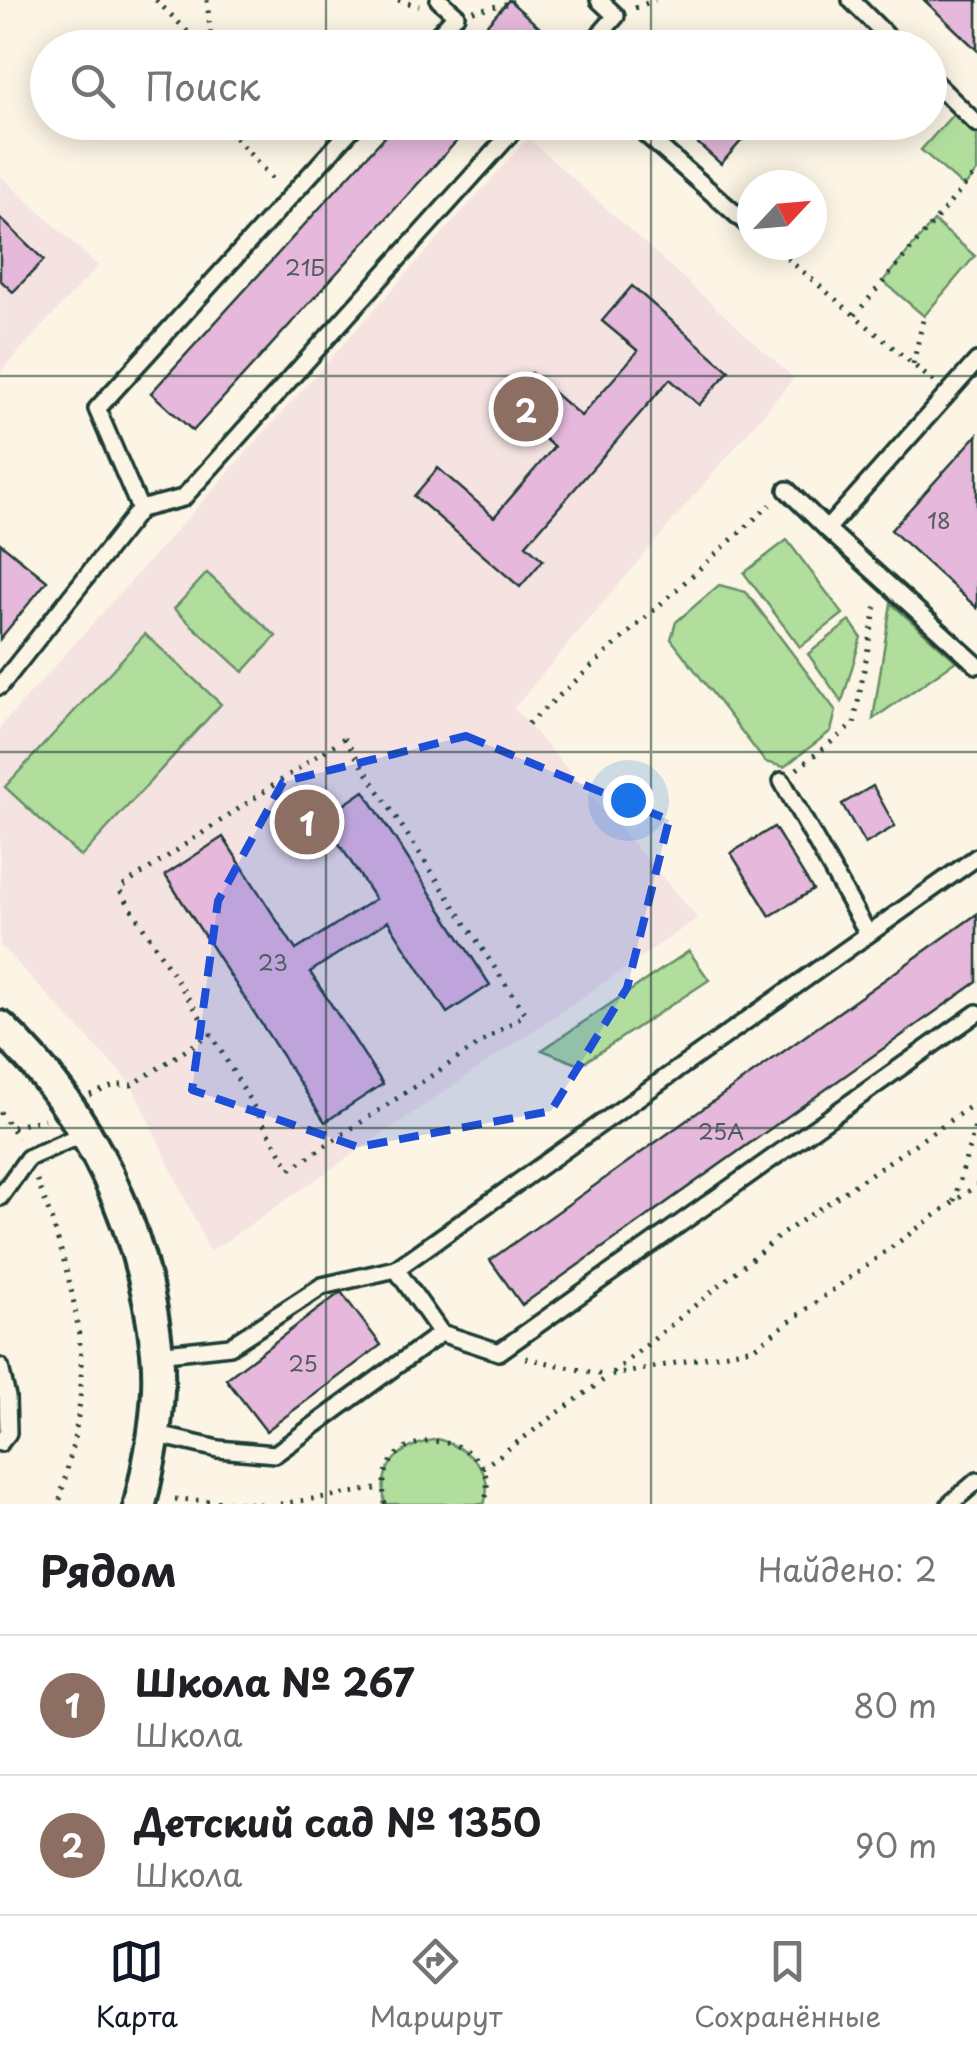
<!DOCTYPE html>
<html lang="ru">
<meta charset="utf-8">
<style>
:root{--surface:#fff;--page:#f2f2f2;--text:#202124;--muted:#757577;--line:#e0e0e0;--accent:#111827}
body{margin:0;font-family:"Playpen Sans",sans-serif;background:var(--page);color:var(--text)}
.compass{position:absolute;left:737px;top:170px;width:90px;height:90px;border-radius:50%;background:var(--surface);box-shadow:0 5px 25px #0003;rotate:64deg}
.you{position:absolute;left:628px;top:800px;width:35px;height:35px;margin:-25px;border:8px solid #fff;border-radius:50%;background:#1a73e8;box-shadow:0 0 0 15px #1a73e833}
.badge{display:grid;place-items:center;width:65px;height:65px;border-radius:50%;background:var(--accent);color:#fff;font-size:32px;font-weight:700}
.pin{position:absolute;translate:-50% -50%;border:5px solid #fff;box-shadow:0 2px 10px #0006}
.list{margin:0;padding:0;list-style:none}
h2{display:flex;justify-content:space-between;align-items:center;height:130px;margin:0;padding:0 40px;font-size:42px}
h2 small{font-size:32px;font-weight:400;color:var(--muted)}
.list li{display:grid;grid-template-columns:65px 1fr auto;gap:30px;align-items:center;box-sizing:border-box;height:140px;padding:0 40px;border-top:2px solid var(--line)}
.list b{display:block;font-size:38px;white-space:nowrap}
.list p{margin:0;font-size:32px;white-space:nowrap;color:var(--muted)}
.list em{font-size:32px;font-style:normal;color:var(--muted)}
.icon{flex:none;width:55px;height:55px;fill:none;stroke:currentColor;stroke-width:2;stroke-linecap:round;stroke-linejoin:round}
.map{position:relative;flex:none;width:977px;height:1504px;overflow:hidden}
.search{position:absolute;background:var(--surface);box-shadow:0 5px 25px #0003;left:30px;right:30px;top:30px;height:110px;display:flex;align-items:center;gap:25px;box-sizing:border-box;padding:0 35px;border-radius:55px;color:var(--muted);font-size:38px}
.sheet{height:410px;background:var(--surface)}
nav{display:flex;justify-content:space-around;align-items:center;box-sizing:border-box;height:140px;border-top:2px solid var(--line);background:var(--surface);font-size:28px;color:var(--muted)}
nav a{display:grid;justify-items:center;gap:5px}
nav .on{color:var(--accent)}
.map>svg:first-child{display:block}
.built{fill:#f5e3e2}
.green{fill:#b1de9d;stroke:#688e68;stroke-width:2.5}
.building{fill:#e6b9dc;stroke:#1f3d34;stroke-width:2.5}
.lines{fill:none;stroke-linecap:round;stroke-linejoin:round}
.service-casing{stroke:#1f3d34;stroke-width:22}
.minor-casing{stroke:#1f3d34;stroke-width:38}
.path{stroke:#1f3d34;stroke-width:5;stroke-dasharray:2.5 8;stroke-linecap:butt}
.service{stroke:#fcf5e5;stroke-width:15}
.minor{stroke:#fcf5e5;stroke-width:30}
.marked{fill:#1d4ed8;fill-opacity:0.2;stroke:#1d4ed8;stroke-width:8;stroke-dasharray:20 12;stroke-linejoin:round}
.grid{fill:none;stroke:#1f3d34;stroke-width:2.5;stroke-opacity:0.55}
.labels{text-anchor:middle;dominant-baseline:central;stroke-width:9;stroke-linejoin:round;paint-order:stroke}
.number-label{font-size:22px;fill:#515c5e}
</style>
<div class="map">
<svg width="977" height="1504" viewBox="0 0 977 1504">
<rect width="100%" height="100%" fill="#fcf5e5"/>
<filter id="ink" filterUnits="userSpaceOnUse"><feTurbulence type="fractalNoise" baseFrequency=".01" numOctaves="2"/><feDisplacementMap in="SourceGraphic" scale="20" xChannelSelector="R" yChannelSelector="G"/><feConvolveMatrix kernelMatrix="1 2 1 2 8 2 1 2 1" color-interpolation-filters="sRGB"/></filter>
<g filter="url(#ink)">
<g class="built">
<polygon points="528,138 794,378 514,708 698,918 210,1252 132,1085 0,945 0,727"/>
<polygon points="0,175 98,266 0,372"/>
</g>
<g class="green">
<polygon points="956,111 977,130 977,171 964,187 921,150"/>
<polygon points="934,221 975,256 924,316 883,281"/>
<polygon points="787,540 843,614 800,647 744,573"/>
<polygon points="207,573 276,636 243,672 174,609"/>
<polygon points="719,585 746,592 836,711 831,731 784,767 765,762 671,639 676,622"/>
<polygon points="891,603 956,661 873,719"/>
<polygon points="850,621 861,637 842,702 808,654"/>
<polygon points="145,634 221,704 81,857 5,787"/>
<polygon points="689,951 709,980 580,1065 542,1050"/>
<path d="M438 1439C467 1449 496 1469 484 1504H385C377 1463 401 1446 438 1439Z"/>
</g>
<g class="building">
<polygon points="509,0 551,38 542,48 466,48"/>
<polygon points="924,0 977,0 977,50"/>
<polygon points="398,122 474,122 193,431 151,393"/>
<polygon points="709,122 723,122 742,140 721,164 694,140"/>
<polygon points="0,218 44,260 13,292 0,280"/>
<polygon points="632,286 729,371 699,405 670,379 526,545 543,560 520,587 414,496 438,468 494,517 554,447 504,404 531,373 581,416 638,351 602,321"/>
<polygon points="977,435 977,523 974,527 977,530 977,608 891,530"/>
<polygon points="0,543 47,581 0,639"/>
<polygon points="873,786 895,826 865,844 842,804"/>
<polygon points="364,791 490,985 447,1013 388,921 310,972 383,1084 325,1122 165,875 223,837 296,950 375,899 323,819"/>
<polygon points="774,827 813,890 770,916 731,853"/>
<polygon points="977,914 977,982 522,1305 490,1260"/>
<polygon points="341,1292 381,1345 266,1431 226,1379"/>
</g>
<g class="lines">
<g class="service-casing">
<g id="service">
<polyline points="851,0 899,48"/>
<polyline points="426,48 456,15 439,0"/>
<polyline points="588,48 616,16 599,0"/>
<polyline points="930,78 977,124"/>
<polyline points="632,122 747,224"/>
<polyline points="977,361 827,529 977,665"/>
<polyline points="787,490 827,529"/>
<polyline points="140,509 97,409 358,122"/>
<polyline points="0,686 140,509 183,498 521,122"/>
<polyline points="782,781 868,934"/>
<polyline points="0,1197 28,1158 85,1133"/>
<polyline points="441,1333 396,1269 977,857"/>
<polyline points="157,1354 230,1346 322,1286 396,1269"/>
<polyline points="0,1367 7,1397 8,1433 0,1443"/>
<polyline points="154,1434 218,1449 275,1454 441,1333 499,1352 977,1013"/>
<polyline points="950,1504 977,1481"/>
</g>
</g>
<g class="minor-casing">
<path id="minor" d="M0 1027C91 1112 144 1229 157 1352 162 1402 151 1456 140 1504"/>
</g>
<g class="path">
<polyline points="156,0 204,48"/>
<polyline points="207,0 212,48"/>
<polyline points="398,0 419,6"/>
<polyline points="511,2 520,0"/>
<polyline points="635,8 655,0"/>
<polyline points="473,11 506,4"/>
<polyline points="221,122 276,183"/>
<polyline points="771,245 934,382"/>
<polyline points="855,315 977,171"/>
<polyline points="913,364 924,316"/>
<polyline points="528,724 770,505"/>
<polygon points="344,738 525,1014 290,1169 211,1034 119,889"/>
<polyline points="797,769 854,724 877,600"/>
<polyline points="90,1095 115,1085 132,1085 211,1034"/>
<polyline points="977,1102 782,1234 609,1376 753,1348 977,1185"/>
<polyline points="0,1112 18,1138"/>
<polyline points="13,1127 44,1119"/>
<path d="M37 1180C60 1239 84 1319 81 1383 80 1424 68 1464 59 1504"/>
<polyline points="954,1201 977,1119"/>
<polyline points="526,1358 608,1376"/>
<polyline points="482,1468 609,1376"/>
<polyline points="175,1499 261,1504"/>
<polyline points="280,1504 382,1488"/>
<path d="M385 1504C368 1412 510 1430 484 1504"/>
</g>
<use href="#service" class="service"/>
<use href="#minor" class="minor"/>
</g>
</g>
<path class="marked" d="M466 736 669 820 627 988 551 1111 358 1147 192 1090 218 901 283 782Z"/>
<path class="grid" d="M326 0V48M651 0V48M326 122V1504M651 122V1504M0 376H977M0 752H977M0 1128H977"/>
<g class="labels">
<g class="number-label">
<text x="305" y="266">21Б</text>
<text x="939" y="519">18</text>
<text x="273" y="961">23</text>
<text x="721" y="1130">25А</text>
<text x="303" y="1362">25</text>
</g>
</g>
</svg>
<svg class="compass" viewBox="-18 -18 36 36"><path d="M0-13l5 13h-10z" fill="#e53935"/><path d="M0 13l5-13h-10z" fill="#757577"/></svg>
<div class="you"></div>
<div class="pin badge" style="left:307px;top:822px;background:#8d6e63">1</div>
<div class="pin badge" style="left:526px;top:409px;background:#8d6e63">2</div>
<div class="search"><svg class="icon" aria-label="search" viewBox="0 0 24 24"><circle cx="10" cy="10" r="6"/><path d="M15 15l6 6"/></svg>Поиск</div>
</div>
<section class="sheet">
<h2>Рядом<small>Найдено: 2</small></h2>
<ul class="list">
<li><span class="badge" style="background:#8d6e63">1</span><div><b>Школа № 267</b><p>Школа</p></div><em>80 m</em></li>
<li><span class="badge" style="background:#8d6e63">2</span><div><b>Детский сад № 1350</b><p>Школа</p></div><em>90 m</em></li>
</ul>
</section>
<nav>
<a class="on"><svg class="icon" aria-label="map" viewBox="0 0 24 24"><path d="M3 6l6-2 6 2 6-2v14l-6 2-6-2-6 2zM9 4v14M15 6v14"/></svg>Карта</a>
<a><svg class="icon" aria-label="directions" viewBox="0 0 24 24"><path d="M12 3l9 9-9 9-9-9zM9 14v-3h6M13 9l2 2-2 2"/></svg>Маршрут</a>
<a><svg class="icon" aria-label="saved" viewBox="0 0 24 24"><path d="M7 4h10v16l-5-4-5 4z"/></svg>Сохранённые</a>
</nav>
